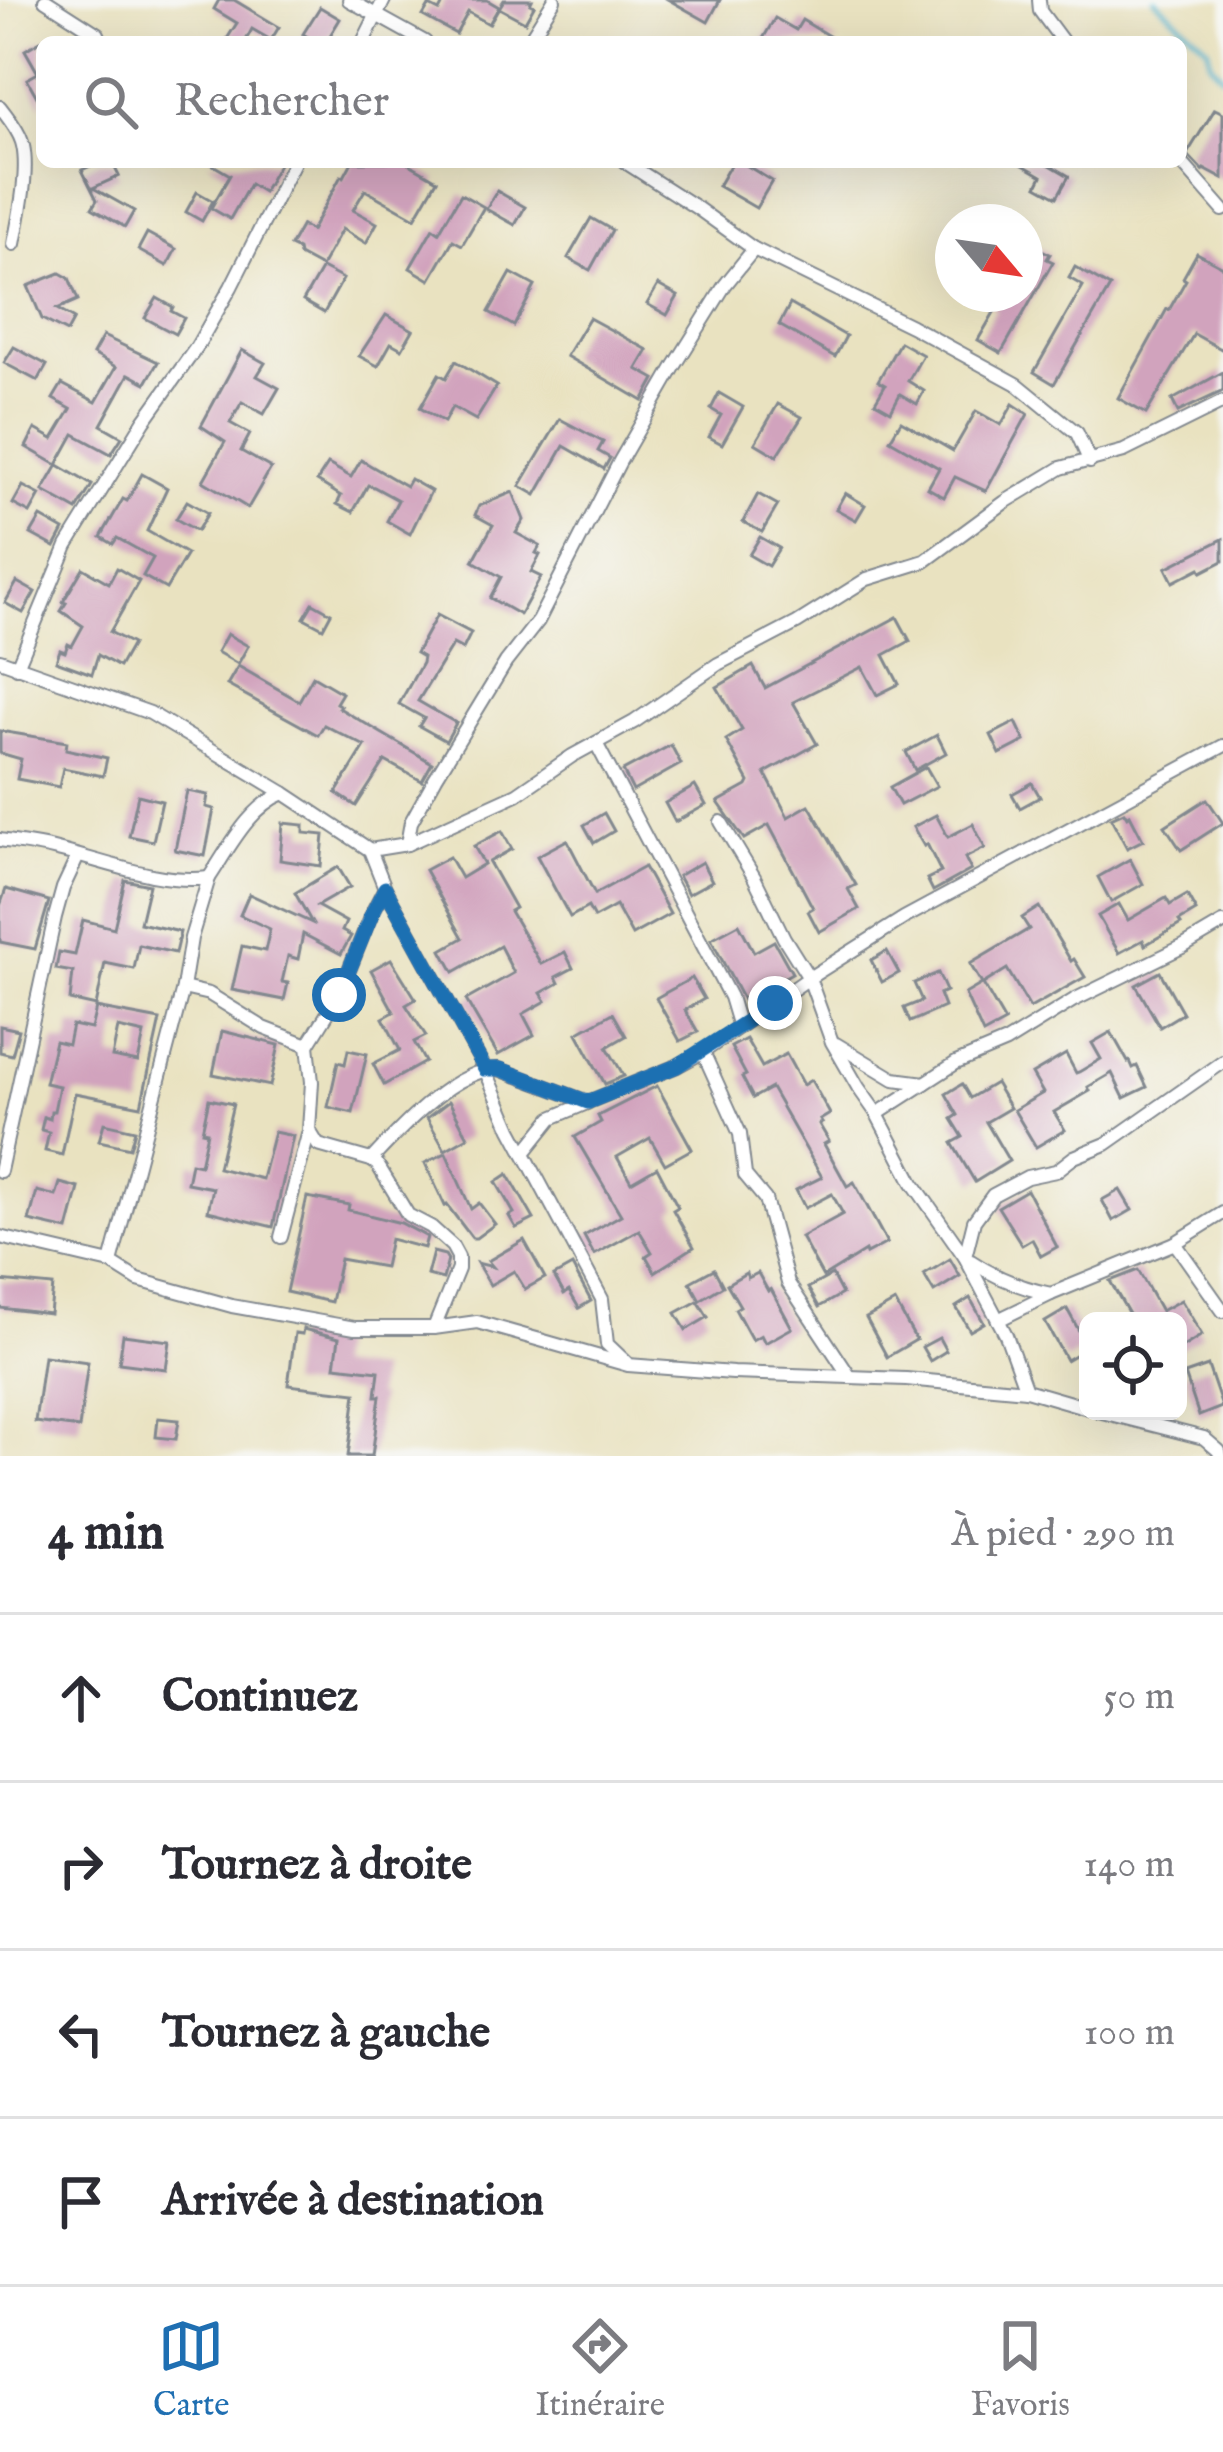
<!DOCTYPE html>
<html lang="fr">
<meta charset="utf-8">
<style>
:root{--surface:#fff;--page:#f7f7f7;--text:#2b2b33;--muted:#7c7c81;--line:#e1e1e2;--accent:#1f6fb2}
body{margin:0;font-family:"IM FELL English",serif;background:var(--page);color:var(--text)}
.controls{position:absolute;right:36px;bottom:36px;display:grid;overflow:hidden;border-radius:18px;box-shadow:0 12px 48px #0002}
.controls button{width:108px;height:108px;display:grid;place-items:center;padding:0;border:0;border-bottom:3px solid var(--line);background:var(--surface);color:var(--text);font:60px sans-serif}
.compass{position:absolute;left:935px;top:204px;width:108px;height:108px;border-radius:50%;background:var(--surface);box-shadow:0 12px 48px #0002;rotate:119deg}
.stop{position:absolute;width:36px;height:36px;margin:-27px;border:9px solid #1f6fb2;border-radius:50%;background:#fff}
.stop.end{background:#1f6fb2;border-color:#fff;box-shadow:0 3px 12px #0008}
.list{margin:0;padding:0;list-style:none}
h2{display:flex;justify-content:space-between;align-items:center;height:156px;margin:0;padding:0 48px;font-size:51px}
h2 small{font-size:39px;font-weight:400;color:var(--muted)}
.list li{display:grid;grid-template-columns:78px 1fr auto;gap:36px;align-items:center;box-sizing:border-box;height:168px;padding:0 48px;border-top:3px solid var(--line)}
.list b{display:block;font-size:45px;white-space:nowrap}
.list em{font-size:39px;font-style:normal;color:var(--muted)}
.icon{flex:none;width:66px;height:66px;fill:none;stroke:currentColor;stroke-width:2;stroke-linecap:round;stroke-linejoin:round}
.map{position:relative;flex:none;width:1223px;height:1456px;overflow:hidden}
.search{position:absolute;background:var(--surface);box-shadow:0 12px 48px #0002;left:36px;right:36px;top:36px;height:132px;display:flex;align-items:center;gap:30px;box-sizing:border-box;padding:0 42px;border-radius:18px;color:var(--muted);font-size:45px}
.sheet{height:828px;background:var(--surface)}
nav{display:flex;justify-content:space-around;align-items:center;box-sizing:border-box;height:168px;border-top:3px solid var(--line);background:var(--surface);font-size:33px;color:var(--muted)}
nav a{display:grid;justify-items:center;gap:6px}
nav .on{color:var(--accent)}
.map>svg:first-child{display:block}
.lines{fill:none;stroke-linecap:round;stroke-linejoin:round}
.stream{stroke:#55b8d3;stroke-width:4.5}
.building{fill:#d1a3bd;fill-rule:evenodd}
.minor-casing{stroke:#82888f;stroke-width:16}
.minor{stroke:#fff;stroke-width:12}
.route{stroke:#1f6fb2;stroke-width:15}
</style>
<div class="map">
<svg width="1223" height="1456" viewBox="0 0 1223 1456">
<rect width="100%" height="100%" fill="#f6f6f2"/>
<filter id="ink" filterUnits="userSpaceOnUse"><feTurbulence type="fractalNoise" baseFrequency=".00833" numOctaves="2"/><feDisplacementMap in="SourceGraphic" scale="24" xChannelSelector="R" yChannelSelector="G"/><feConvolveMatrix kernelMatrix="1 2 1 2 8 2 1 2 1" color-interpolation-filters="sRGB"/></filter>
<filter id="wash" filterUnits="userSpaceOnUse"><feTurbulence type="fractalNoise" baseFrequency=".004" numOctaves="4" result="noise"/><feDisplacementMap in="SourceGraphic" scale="48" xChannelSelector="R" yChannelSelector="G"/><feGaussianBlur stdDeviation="2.7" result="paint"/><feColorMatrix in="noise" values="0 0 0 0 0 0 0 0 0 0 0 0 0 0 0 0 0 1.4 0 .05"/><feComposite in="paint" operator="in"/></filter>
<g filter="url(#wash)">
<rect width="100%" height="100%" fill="#e9e2c0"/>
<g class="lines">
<polyline class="stream" points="1155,0 1208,47 1210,62 1223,76"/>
</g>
<g id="blocks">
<g class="building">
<polygon points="219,0 234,0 279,27 271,40 252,29 245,42 225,42 237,23 214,9"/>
<polygon points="445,0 487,0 499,7 489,24 468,12 456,34 423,16 429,6 439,11"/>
<polygon points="504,0 532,0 530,4 534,6 525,22 499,8"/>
<polygon points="669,0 720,0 708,22"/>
<polygon points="320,7 340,19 326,42 316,42 303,34"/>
<polygon points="775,18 796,30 802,20 839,42 761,42"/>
<polygon points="42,40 42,106 27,79 38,73 25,50"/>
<polygon points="1215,109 1223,113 1223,179 1204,169 1203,171 1187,154"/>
<polygon points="99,162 112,162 119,176 93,188 134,211 125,227 92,208 97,200 82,170"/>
<polygon points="208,162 280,162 263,192 250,184 230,219 211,208 230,175"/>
<polygon points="352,162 406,162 437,180 415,218 365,190 353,210 377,223 366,243 342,229 321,267 299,255 298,250 290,246 302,225 311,231 341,176 344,177"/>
<polygon points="732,162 741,162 772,181 756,208 718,186"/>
<polygon points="1018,162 1045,162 1069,176 1057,197 1037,186 1042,176"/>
<polygon points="497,191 525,207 515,225 486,209"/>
<polygon points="197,192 213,201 202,221 186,212"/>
<polygon points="461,194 484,207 462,245 453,240 430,280 410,268 433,228 439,232"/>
<polygon points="591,218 612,230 590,270 568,258"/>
<polygon points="147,233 176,249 167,266 138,250"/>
<polygon points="1038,248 1050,254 1047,259 1053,262 1001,353 978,340 996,309 970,294 1025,294 1025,259 1030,250 1036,252"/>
<polygon points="1197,253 1223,267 1223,350 1194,334 1146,414 1118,398 1167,309 1169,310 1186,280 1183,278"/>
<polygon points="1075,267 1110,287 1054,384 1034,372 1083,286 1069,278"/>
<polygon points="322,268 343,279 324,313 303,301"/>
<polygon points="60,273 69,278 78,300 57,309 74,319 67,332 42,319 28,286"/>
<polygon points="511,273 535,286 514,326 489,312"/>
<polygon points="658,285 678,296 667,315 647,304"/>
<polygon points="157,298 173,307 171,311 184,318 175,334 145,318"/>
<polygon points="790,304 846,336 835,357 779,325"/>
<polygon points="386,315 413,330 402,349 391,343 378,366 359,356"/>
<polygon points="589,318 648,350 637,369 655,379 643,401 566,356"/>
<polygon points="103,336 158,362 146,383 129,374 101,425 122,437 111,454 74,434 57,465 26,447 35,429 53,439 71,409 53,399 62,384 96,402 116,367 93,354"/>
<polygon points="900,342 923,355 908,381 924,391 917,404 900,394 891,411 875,402 885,385 878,381"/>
<polygon points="14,347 47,365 38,381 4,363"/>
<polygon points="242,350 265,363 257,376 279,388 264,414 242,402 230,423 250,434 241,451 271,468 248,508 203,481 225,442 201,426"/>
<polygon points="456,361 497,386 476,420 452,407 444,422 420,408 439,374 446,378"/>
<polygon points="1223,372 1223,391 1178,412 1172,400"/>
<polygon points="719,393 743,407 722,444 709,437 721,415 711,409"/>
<polygon points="778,404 802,417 777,456 755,443"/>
<polygon points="1013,404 1028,414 986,491 955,477 944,497 928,488 939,468 890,440 901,421 953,451 976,411 1001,425"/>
<polygon points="560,419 603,442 598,451 610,458 604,469 564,446 536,495 520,486"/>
<polygon points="361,460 406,486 410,479 431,491 410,534 387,521 398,500 374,487 368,485 353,512 337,504 341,496 317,481 328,464 351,477"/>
<polygon points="58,465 92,485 77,510 43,491"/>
<polygon points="142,474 167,488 147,531 187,554 166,589 143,576 153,558 117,538 113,544 101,537 123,499 127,501"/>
<polygon points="23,486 40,495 30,513 13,504"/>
<polygon points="513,492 524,520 516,533 540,546 536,553 540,555 531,572 541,577 520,615 490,598 501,577 473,561 493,525 475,515 479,506"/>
<polygon points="845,493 865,505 856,520 836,509"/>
<polygon points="758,494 778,505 762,532 743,522"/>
<polygon points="187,501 208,513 197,531 176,519"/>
<polygon points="41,517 64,530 55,547 31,534"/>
<polygon points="760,537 779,548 768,566 749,555"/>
<polygon points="1223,539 1223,561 1202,572 1200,568 1173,582 1166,568"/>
<polygon points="83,568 109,583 117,568 139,581 110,632 132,644 119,667 98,655 92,674 56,661 60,650 65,652 68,644 72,646 83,626 61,611 66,603 63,602"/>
<polygon points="17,582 35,592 23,613 5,603"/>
<polygon points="313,603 331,613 323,628 304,618"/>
<polygon points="437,615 471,633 463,649 453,644 418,701 456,723 446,741 419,726 424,718 399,704 422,663 423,657 416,653"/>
<polygon points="897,617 910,641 884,655 899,684 877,695 862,667 793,702 817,744 765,773 788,817 809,805 856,885 848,889 859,909 819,932 808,911 813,908 769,825 744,839 718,802 747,786 749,782 726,740 742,730 717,687 753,666 765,688"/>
<polygon points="227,634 248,646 238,664 217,652"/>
<polygon points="238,666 299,701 313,676 342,693 336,703 341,706 339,708 432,763 422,781 385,761 356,806 336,793 365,746 324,725 318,735 227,685"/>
<polygon points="1016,722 1025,741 1000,754 991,735"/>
<polygon points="0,731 67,742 66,749 107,758 103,776 63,768 59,787 17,779 21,759 0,753"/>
<polygon points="937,735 946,753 915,770 906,752"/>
<polygon points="671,745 681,764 633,791 623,771"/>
<polygon points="926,767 937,786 900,805 890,787"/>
<polygon points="1032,783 1040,797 1020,808 1012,794"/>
<polygon points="695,786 706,805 675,822 665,803"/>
<polygon points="187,791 208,795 206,807 214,809 205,856 175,850"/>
<polygon points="138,795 162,801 153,841 129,836"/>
<polygon points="1207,799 1223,823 1181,850 1165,826"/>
<polygon points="1124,812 1127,817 1130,815 1143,840 1127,848 1111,818"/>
<polygon points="604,813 614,831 594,843 584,825"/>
<polygon points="936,815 948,837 973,824 985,848 965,858 971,870 933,891 927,879 941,872 927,844 924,846 913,827"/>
<polygon points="283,823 304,825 304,833 324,835 321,866 280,860"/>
<polygon points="502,831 512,849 489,862 515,908 510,911 541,964 565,952 573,968 556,977 559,983 541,993 546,1001 523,1014 534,1035 498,1055 466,1000 514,973 500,946 454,972 442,950 463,938 425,870 449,857 461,878 484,864 474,846"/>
<polygon points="567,840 595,894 644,867 670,914 632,935 616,906 594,918 588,907 570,917 537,856"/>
<polygon points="1130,859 1143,884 1111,902 1098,877"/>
<polygon points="702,862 712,881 688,894 678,876"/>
<polygon points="338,867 350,887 317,906 346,922 342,931 351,936 341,954 303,934 298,959 288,956 282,982 288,983 284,1000 232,990 242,946 265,951 270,929 240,915 249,894 312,923 295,893"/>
<polygon points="125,880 149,885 140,923 180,932 175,953 139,945 134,969 105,963 96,1006 70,1000 73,972 56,969 59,952 75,955 83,920 114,928"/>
<polygon points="6,889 49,901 35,949 0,942 0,906"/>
<polygon points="1187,895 1196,911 1179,921 1181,924 1145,945 1143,940 1119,953 1098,916 1119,904 1128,920 1166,898 1170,905"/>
<polygon points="1039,907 1071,961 1074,959 1085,977 1030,1008 1007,969 983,984 1005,1022 983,1034 965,994 982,984 970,964 1029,929 1022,918"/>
<polygon points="739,924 754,952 774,941 792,973 743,1000 711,939"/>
<polygon points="887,951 899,973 882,982 871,960"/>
<polygon points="391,959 416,999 406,1005 426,1036 414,1042 425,1062 384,1085 373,1064 400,1050 383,1018 394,1012 371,970"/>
<polygon points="1160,972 1183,1013 1160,1027 1136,985"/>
<polygon points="938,973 946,991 939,994 944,1007 910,1022 904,1008 922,1001 914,983"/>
<polygon points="692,978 704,999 685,1010 698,1032 680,1041 656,998"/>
<path d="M96 1008 160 1020 141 1106 75 1093 62 1155 45 1151 49 1132 41 1130 44 1117 50 1119 51 1111H54L59 1086 45 1083 55 1041 68 1044 72 1025 91 1029ZM118 1028 144 1034 138 1062 112 1057Z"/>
<polygon points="613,1013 626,1036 607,1047 624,1076 605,1084 577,1033"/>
<polygon points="0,1026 19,1030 12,1055 0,1052"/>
<polygon points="222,1031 279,1045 270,1086 213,1074"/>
<polygon points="1111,1032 1128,1062 1130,1061 1133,1068 1137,1066 1147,1087 1124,1098 1112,1073 1088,1087 1090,1091 1054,1112 1065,1130 1036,1147 1014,1110 1043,1093 1032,1074 1066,1054 1076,1073 1079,1072 1101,1059 1092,1043"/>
<polygon points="746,1039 762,1067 786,1054 803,1085 811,1080 830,1114 820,1120 822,1123 819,1124 829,1141 824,1144 847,1186 854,1182 887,1243 866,1254 865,1251 823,1277 801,1237 843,1214 832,1194 805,1208 796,1190 822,1177 771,1088 753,1098 742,1077 746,1075 731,1047"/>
<polygon points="348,1050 367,1054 353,1113 328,1107 338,1062 345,1064"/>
<polygon points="995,1083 1010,1108 986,1122 1009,1161 975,1182 952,1143 963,1137 952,1119 958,1115 946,1094 962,1084 970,1098"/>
<polygon points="657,1086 692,1149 665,1164 650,1138 617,1157 631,1182 657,1167 678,1207 673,1210 694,1247 655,1272 646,1256 652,1252 639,1230 594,1255 584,1236 621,1215 575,1137 601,1122 598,1116"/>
<polygon points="209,1099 233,1104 218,1168 262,1179 274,1132 293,1136 273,1227 208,1211 213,1188 187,1183 191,1163 200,1165 207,1132 202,1131"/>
<polygon points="449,1101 468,1137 445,1150 427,1118"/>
<polygon points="104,1123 135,1130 130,1148 99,1141"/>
<polygon points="446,1153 471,1209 479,1203 495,1224 476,1238 472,1238 447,1205 445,1206 425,1163"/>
<polygon points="508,1174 534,1219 516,1228 509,1216 514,1213 496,1182"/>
<polygon points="60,1183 79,1188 68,1230 29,1221 37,1191 56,1196"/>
<polygon points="1027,1190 1057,1247 1041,1256 1032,1239 1022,1245 998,1207"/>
<polygon points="1120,1190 1132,1210 1113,1221 1102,1200"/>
<polygon points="307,1197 349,1205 348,1210 401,1223 427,1237 424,1248 390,1239 384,1267 340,1259 331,1302 286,1292"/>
<polygon points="524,1240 545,1278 525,1289 514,1271 490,1285 477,1263 493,1267 488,1261"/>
<polygon points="433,1252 445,1255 448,1260 443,1279 427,1275"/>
<polygon points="950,1259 960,1276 934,1292 924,1275"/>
<polygon points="572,1266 591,1301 579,1308 569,1291 564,1294 554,1276"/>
<polygon points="714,1269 723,1286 700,1300 690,1282"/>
<polygon points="1138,1270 1161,1311 1181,1300 1202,1335 1178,1350 1178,1321 1133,1321 1110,1281"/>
<polygon points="746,1273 748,1278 758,1273 768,1291 771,1289 792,1328 765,1343 761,1335 752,1340 735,1309 740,1306 727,1284"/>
<polygon points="832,1275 842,1294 819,1307 808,1288"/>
<polygon points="0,1281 53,1286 50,1314 0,1308"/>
<polygon points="970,1298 984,1323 970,1331 956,1307"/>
<polygon points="698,1301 708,1317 686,1330 676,1313"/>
<polygon points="895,1302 916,1340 887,1357 866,1318"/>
<polygon points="1067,1309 1088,1347 1066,1360 1045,1322"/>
<polygon points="303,1329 339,1338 335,1366 379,1371 376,1396 380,1396 372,1456 348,1456 356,1393 288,1385 295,1333 302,1334"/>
<polygon points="123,1335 170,1341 166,1369 119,1363"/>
<polygon points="939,1338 946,1351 930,1361 922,1347"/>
<polygon points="44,1356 88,1362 79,1428 35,1422"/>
<polygon points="1208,1366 1222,1407 1199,1416 1185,1374"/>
<polygon points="158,1418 179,1420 176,1439 156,1437"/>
</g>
</g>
</g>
<g filter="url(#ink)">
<use href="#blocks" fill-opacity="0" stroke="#82888f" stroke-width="3"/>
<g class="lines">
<g class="minor-casing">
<g id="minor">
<polyline points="45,0 98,34 101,42"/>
<polyline points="349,0 425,42"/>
<polyline points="1039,0 1040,11 1063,42"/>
<polyline points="363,42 384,0"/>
<polyline points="528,42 554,0"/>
<path d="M0 107C8 118 18 129 22 142 30 168 19 217 14 244"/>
<polyline points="625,162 697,208 754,249 911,326 1017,384 1077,433 1090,462"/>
<polyline points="1181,162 1223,210"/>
<polyline points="0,660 150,713 284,793 370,850 385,888 485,1069 511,1129 602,1299 607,1344 628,1364"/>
<polyline points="17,667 67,546 144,421 196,348 231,287 294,162"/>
<polyline points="596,743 730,997 739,1027"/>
<polyline points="721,822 754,877 784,938 809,978 832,1042 858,1087 877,1114 913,1183 965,1257 1006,1335 1026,1390"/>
<path d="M0 840C19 843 39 845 57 850 107 862 158 884 209 878L191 938 183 988 111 1263"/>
<polyline points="407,844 411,822 436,777 506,662 538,621 620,461 674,367 725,285 754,249"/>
<polyline points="370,850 407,844 517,794 572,756 634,722 718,664 797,623 867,579 925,561 1005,502 1061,468 1124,451 1223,402"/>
<path d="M209 878C229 848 249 807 284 793"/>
<polyline points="385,888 371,915 339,995 308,1045 312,1082 309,1130 318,1145 371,1160 377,1164 408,1215 431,1227 452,1246 458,1257 458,1269 434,1328"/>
<polyline points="183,988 209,994 264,1028 308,1045"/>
<polyline points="836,1044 894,1079 925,1083"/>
<polyline points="703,1052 740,1134 745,1175 765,1199 788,1283 850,1377"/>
<polyline points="877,1114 956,1063 1006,1042 1074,1000 1184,946 1223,923"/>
<polyline points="524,1153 552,1118 587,1103"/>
<path d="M371 1160C400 1129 455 1068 499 1069L588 1102 677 1066 703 1052 809 978 904 918 1223 746"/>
<polyline points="0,1171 55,917 63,888 78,856"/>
<polyline points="0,1237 111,1263 138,1280 232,1306 355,1328 434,1328 477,1322 628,1365 733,1373 906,1379 1026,1390 1088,1408"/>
<polyline points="281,1237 309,1131"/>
<polyline points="1175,1243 1223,1311"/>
<polyline points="965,1257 974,1221 993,1195 1027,1177 1056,1171 1074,1157 1106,1144 1223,1062"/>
<path d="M971 1261C996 1278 1021 1288 1051 1294"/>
<polyline points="998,1320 1051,1294 1175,1243 1223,1213"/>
<polyline points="1098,1411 1204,1438 1219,1451 1220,1456"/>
</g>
</g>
<use href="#minor" class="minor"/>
</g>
</g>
<g class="lines" filter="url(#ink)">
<polyline class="route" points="339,995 371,916 385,888 485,1069 500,1069 588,1102 677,1066 775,1003"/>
</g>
</svg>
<div class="controls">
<button><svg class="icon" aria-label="locate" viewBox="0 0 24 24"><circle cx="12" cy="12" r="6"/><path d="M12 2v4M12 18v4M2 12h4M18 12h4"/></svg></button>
</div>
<svg class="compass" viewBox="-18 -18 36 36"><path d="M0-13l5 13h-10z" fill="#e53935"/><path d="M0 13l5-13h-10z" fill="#7c7c81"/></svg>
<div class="stop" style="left:339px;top:995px"></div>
<div class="stop end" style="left:775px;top:1003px"></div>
<div class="search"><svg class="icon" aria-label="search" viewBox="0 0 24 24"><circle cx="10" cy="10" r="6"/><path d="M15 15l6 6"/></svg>Rechercher</div>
</div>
<section class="sheet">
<h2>4 min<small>À pied · 290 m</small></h2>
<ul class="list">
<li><svg class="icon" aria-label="ahead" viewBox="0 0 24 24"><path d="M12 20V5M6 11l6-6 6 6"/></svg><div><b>Continuez</b></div><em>50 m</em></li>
<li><svg class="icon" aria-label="right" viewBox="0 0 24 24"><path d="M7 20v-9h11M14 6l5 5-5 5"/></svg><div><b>Tournez à droite</b></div><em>140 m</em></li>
<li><svg class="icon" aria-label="left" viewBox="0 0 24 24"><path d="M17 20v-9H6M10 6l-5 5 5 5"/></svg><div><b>Tournez à gauche</b></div><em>100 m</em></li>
<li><svg class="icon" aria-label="arrive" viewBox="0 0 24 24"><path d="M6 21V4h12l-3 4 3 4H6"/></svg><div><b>Arrivée à destination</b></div></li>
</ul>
</section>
<nav>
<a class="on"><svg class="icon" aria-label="map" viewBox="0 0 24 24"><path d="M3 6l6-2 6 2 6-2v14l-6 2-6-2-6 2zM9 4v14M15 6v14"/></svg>Carte</a>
<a><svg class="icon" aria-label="directions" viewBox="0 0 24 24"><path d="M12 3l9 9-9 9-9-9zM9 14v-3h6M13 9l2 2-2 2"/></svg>Itinéraire</a>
<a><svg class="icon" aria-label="saved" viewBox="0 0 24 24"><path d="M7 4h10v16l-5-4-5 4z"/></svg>Favoris</a>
</nav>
